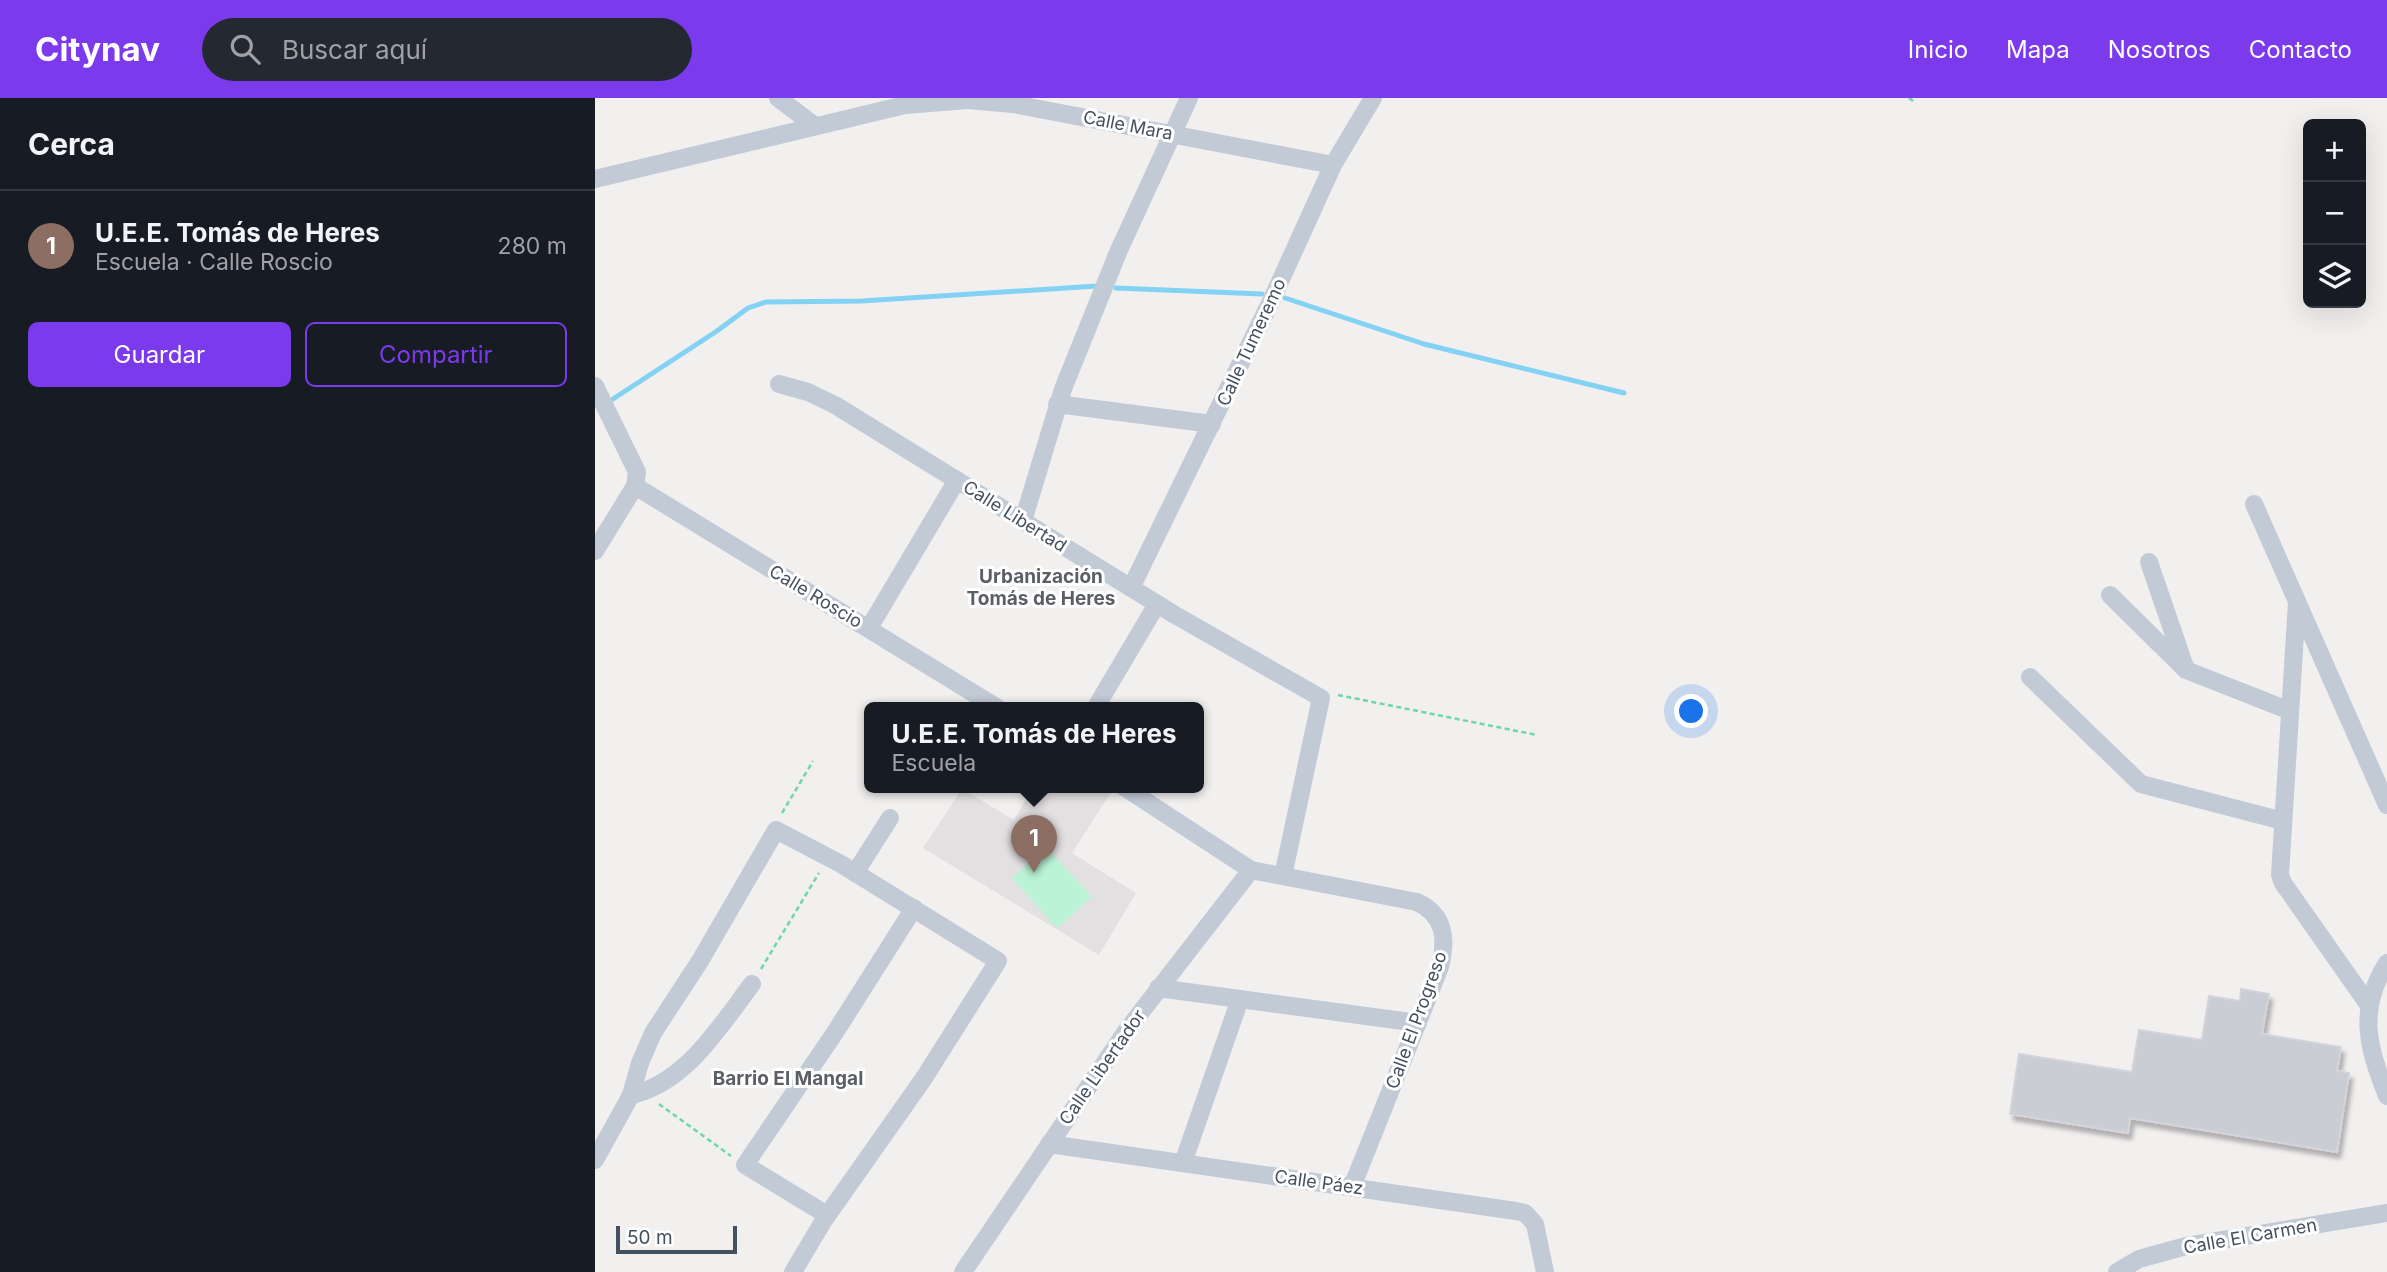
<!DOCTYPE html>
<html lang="es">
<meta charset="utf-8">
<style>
:root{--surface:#171b24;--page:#242831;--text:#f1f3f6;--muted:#9ea1a6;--line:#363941;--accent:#7c3aed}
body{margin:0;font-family:Inter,sans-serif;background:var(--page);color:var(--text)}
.controls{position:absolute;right:21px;top:21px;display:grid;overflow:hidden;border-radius:10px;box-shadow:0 7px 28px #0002}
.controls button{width:63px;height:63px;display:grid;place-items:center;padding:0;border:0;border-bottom:2px solid var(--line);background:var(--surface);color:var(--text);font:35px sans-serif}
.scale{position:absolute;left:21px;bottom:18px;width:121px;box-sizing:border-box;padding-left:7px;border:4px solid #45505f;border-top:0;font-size:19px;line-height:24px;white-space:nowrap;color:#45505f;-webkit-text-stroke:5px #fff;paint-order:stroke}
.you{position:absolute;left:1097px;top:614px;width:24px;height:24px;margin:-18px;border:5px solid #fff;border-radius:50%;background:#1a73e8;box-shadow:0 0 0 10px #1a73e833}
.badge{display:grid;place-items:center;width:46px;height:46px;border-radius:50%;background:var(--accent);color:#fff;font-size:23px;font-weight:700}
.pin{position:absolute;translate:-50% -58px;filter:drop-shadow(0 2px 4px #0008)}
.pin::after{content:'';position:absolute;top:37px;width:24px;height:21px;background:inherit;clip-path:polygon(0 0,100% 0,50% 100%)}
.popup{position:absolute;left:269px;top:604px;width:340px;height:91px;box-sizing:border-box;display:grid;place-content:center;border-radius:10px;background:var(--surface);filter:drop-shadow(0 2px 5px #0005);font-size:23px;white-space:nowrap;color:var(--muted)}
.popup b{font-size:26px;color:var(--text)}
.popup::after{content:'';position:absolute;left:50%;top:100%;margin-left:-14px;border:14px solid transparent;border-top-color:var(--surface)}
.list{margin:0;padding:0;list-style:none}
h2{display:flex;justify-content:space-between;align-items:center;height:91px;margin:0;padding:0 28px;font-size:30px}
h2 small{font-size:23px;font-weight:400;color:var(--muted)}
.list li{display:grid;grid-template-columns:46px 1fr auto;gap:21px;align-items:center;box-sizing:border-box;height:112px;padding:0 28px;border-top:2px solid var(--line)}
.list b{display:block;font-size:26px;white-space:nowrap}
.list p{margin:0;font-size:23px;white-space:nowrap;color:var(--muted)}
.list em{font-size:23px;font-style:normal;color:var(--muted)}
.actions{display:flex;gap:14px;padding:21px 28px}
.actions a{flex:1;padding:16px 0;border:2px solid var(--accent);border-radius:10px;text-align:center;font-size:24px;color:var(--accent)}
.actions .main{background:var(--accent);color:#fff}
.icon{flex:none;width:38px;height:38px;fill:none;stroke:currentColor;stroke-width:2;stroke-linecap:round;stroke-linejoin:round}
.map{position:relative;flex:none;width:1792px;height:1174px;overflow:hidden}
header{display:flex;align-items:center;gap:42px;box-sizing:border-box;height:98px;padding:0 35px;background:var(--accent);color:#fff}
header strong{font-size:33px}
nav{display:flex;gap:38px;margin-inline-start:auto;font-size:24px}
.search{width:490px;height:63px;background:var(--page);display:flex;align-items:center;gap:18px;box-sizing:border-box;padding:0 24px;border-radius:38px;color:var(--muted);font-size:26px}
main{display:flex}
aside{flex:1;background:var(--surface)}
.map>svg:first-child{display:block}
.education{fill:#e3e0e1}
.green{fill:#baf3d6}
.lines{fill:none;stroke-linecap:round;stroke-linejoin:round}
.stream{stroke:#83d2f4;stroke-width:5}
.building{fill:#cbcdd5;stroke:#d3d4db;stroke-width:2;filter:url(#shadow)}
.path{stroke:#6ed5ac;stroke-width:2.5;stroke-dasharray:5 3.5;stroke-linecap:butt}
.street{stroke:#c2cad6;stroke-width:18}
.labels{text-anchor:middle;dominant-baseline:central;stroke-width:6;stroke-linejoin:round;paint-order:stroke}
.street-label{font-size:18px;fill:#45505f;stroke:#fff}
.neighbourhood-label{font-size:19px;font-weight:bold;fill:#5b5f65;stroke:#fff}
</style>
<header>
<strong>Citynav</strong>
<div class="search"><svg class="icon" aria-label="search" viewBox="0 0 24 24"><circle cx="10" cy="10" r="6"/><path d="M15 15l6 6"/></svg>Buscar aquí</div>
<nav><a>Inicio</a><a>Mapa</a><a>Nosotros</a><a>Contacto</a></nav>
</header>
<main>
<aside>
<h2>Cerca<small></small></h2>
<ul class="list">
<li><span class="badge" style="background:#8d6e63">1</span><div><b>U.E.E. Tomás de Heres</b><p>Escuela · Calle Roscio</p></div><em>280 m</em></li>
</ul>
<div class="actions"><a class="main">Guardar</a><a>Compartir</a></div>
</aside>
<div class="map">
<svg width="1792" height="1174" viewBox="0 0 1792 1174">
<defs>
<filter id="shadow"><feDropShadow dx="3.5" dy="6" stdDeviation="2" flood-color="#0004"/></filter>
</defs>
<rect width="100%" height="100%" fill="#f2efef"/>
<polygon class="education" points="438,689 509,689 516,694 477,755 541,795 504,857 328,750 367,691 419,722"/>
<polygon class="green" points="451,749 497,799 462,830 417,780"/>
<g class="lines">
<g class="stream">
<polyline points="521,190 667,196"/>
<polyline points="690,200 829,246 1029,295"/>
<polyline points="18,301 122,233 153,210 171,204 267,203 502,188"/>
</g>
</g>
<polygon class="building" points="1646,891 1674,896 1667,936 1746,949 1742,973 1754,975 1742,1054 1535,1020 1533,1035 1415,1016 1424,956 1537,974 1544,932 1607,942 1614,898 1645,903"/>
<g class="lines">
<g class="path">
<polyline points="1314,0 1321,5"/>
<polyline points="743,597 942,637"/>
<polyline points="187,715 218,663"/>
<polyline points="166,871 224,775"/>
<polyline points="64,1006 136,1058"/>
</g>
<g class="street">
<polyline points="183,0 220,28"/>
<polyline points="0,81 310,7 373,2 418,6 738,67"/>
<polyline points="184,286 213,294 240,307 580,517 726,600 688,778"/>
<polyline points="0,288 42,374 40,388 0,453"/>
<polyline points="462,306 617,326"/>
<polyline points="40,388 401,609"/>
<polyline points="1659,406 1792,707"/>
<polyline points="428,423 468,291 524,152 594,0"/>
<polyline points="1554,464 1590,569"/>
<polyline points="536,490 677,201 738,67 778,0"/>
<polyline points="1515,497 1591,572 1695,613"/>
<polyline points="1702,504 1685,777 1688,785 1773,906"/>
<polyline points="274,530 362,382"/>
<polyline points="1435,579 1546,686 1688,723"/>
<polyline points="501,609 562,506"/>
<path d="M529 689 656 772 822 804C850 817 852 841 845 869L757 1089"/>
<polyline points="260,775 295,720"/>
<path d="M1792 865C1762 912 1773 950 1792 998"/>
<polyline points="563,890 823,925"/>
<path d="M36 997C91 985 125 928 157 886"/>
<polyline points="454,1046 921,1113 930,1115 940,1126 950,1174"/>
<polyline points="0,1062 36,997 45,965 58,935 105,863 181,732 246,766 403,863 329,980 229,1122 198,1174"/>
<polyline points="588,1065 645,901"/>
<polyline points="232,1117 150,1067 241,933 319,810"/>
<polyline points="368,1174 532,932 656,772"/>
<polyline points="1522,1174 1544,1161 1591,1148 1792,1115"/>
</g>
</g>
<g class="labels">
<g class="street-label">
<text transform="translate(533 27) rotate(11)">Calle Mara</text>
<text transform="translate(656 244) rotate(-65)">Calle Tumeremo</text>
<text transform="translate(420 418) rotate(32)">Calle Libertad</text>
<text transform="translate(221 498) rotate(31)">Calle Roscio</text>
<text transform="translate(821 922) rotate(-70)">Calle El Progreso</text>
<text transform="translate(507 969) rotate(-55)">Calle Libertador</text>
<text transform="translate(724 1084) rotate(8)">Calle Páez</text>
<text transform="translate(1655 1138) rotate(-10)">Calle El Carmen</text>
</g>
<g class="neighbourhood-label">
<text x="446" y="478">Urbanización<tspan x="446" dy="22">Tomás de Heres</tspan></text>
<text x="193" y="980">Barrio El Mangal</text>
</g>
</g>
</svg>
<div class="controls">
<button>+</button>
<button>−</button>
<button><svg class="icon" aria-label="layers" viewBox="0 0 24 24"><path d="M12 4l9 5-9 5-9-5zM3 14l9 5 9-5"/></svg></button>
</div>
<div class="scale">50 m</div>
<div class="you"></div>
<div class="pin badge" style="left:439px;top:775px;background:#8d6e63">1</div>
<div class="popup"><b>U.E.E. Tomás de Heres</b>Escuela</div>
</div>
</main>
